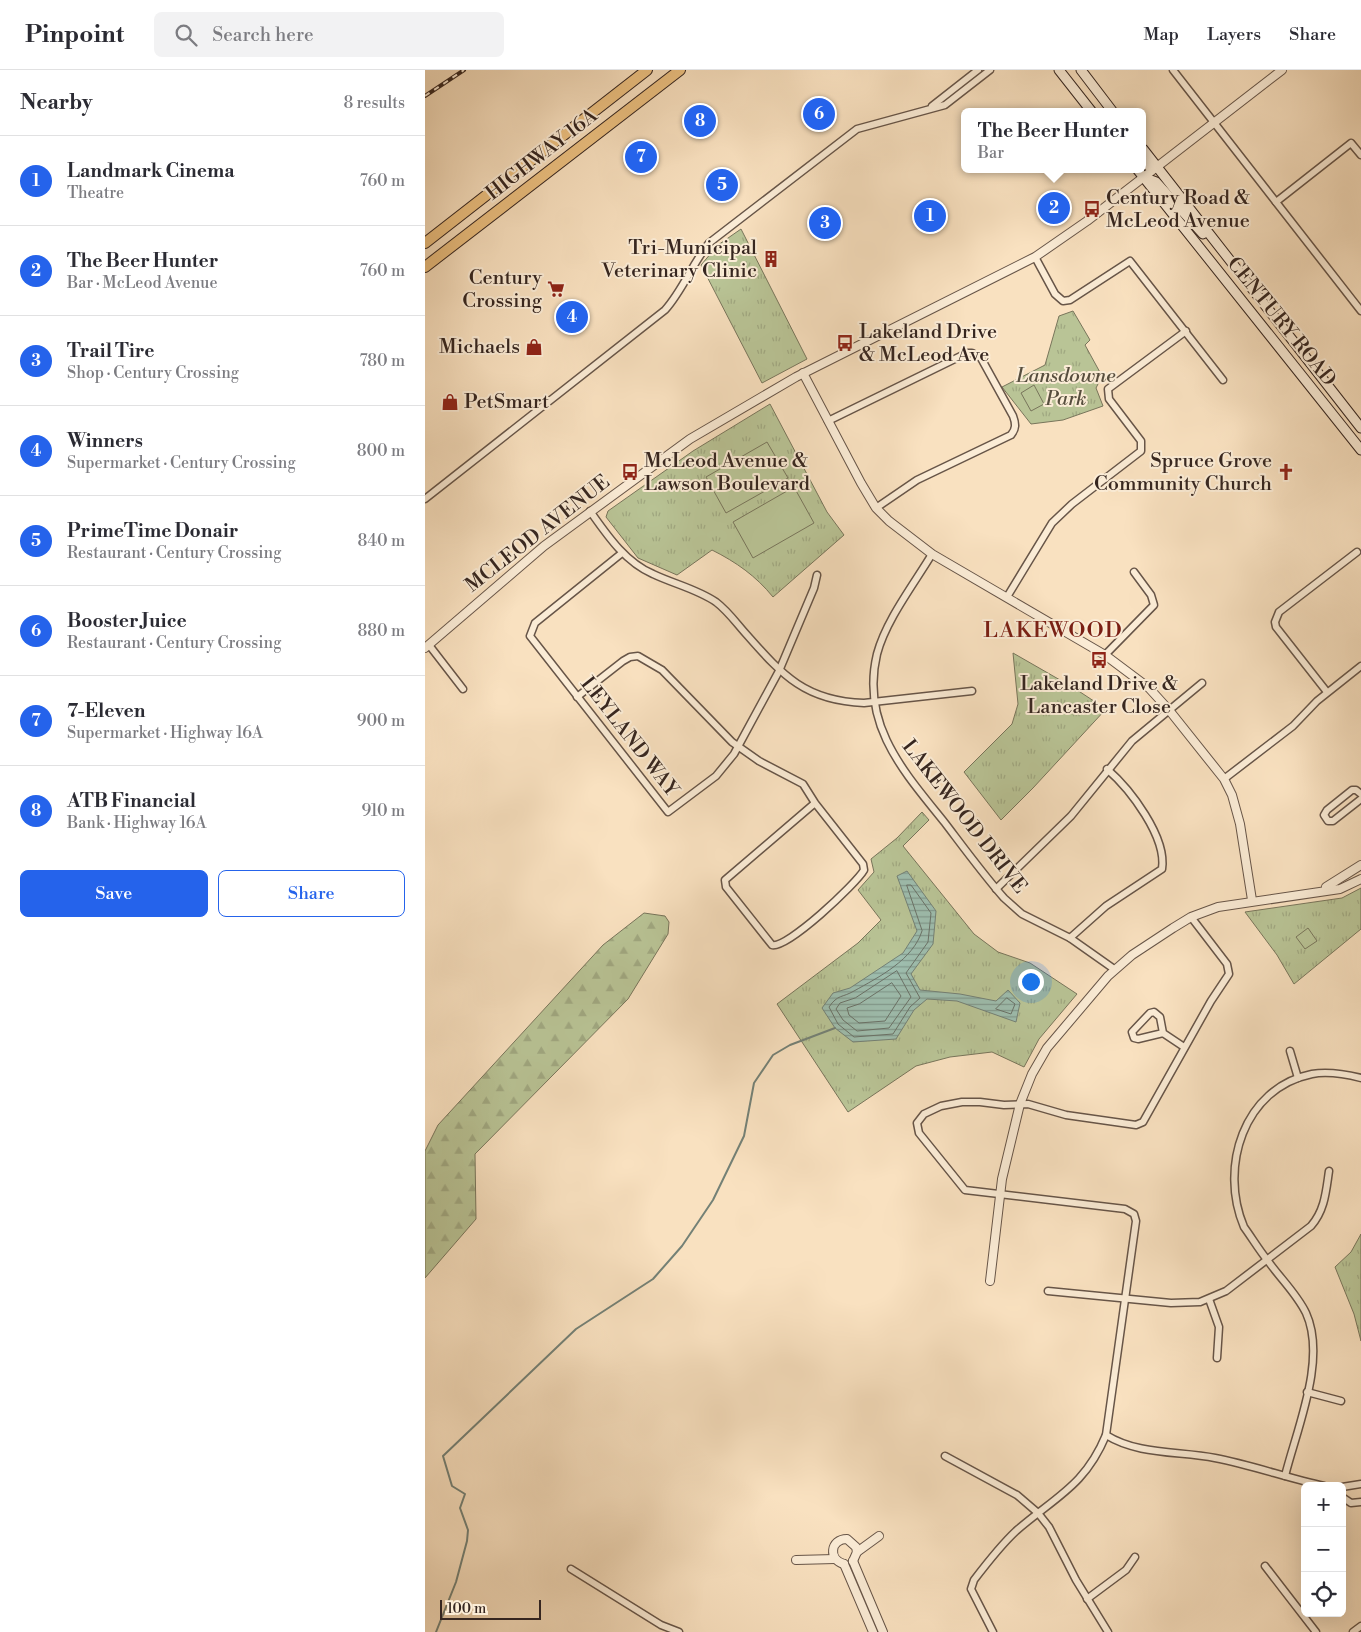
<!DOCTYPE html>
<meta charset="utf-8">
<style>
:root{--surface:#fff;--page:#f2f2f3;--text:#2b2b33;--muted:#7c7c81;--line:#e1e1e2;--accent:#2563eb}
body{margin:0;font-family:"Libre Bodoni",serif;background:var(--page);color:var(--text)}
.controls{position:absolute;right:15px;bottom:15px;display:grid;overflow:hidden;border-radius:8px;box-shadow:0 5px 20px #0002}
.controls button{width:45px;height:45px;display:grid;place-items:center;padding:0;border:0;border-bottom:1px solid var(--line);background:var(--surface);color:var(--text);font:25px sans-serif}
.scale{position:absolute;left:15px;bottom:12px;width:101px;box-sizing:border-box;padding-left:5px;border:2px solid #362620;border-top:0;font-size:14px;line-height:18px;white-space:nowrap;color:#362620;-webkit-text-stroke:4px #fbecd6;paint-order:stroke}
.you{position:absolute;left:605px;top:911px;width:18px;height:18px;margin:-12px;border:4px solid #fff;border-radius:50%;background:#1a73e8;box-shadow:0 0 0 8px #1a73e833}
.badge{display:grid;place-items:center;width:32px;height:32px;border-radius:50%;background:var(--accent);color:#fff;font-size:16px;font-weight:700}
.pin{position:absolute;translate:-50% -50%;border:2px solid #fff;box-shadow:0 1px 5px #0006}
.popup{position:absolute;left:536px;top:38px;width:185px;height:65px;box-sizing:border-box;display:grid;place-content:center;border-radius:8px;background:var(--surface);filter:drop-shadow(0 1px 4px #0005);font-size:16px;white-space:nowrap;color:var(--muted)}
.popup b{font-size:19px;color:var(--text)}
.popup::after{content:'';position:absolute;left:50%;top:100%;margin-left:-10px;border:10px solid transparent;border-top-color:var(--surface)}
.list{margin:0;padding:0;list-style:none}
h2{display:flex;justify-content:space-between;align-items:center;height:65px;margin:0;padding:0 20px;font-size:21px}
h2 small{font-size:16px;font-weight:400;color:var(--muted)}
.list li{display:grid;grid-template-columns:32px 1fr auto;gap:15px;align-items:center;box-sizing:border-box;height:90px;padding:0 20px;border-top:1px solid var(--line)}
.list b{display:block;font-size:19px;white-space:nowrap}
.list p{margin:0;font-size:16px;white-space:nowrap;color:var(--muted)}
.list em{font-size:16px;font-style:normal;color:var(--muted)}
.actions{display:flex;gap:10px;padding:15px 20px}
.actions a{flex:1;padding:11px 0;border:1px solid var(--accent);border-radius:8px;text-align:center;font-size:18px;color:var(--accent)}
.actions .main{background:var(--accent);color:#fff}
.icon{flex:none;width:28px;height:28px;fill:none;stroke:currentColor;stroke-width:2;stroke-linecap:round;stroke-linejoin:round}
.map{position:relative;flex:none;width:936px;height:1562px;overflow:hidden}
header{display:flex;align-items:center;gap:30px;box-sizing:border-box;height:70px;padding:0 25px;background:var(--surface);border-bottom:1px solid var(--line)}
header strong{font-size:24px}
nav{display:flex;gap:28px;margin-inline-start:auto;font-size:18px}
.search{width:350px;height:45px;background:var(--page);display:flex;align-items:center;gap:12px;box-sizing:border-box;padding:0 18px;border-radius:8px;color:var(--muted);font-size:19px}
main{display:flex}
aside{flex:1;background:var(--surface)}
.map>svg:first-child{display:block}
.grass{fill:url(#grass-tufts);stroke:#78755b}
.forest{fill:url(#forest-firs);stroke:#78755b}
.pitch{fill:#b9c496;stroke:#78755b}
.water{fill:url(#water-rules);stroke:#748176}
.lines{fill:none;stroke-linecap:round;stroke-linejoin:round}
.shore{stroke:#6a7268;stroke-width:1}
.stream{stroke:#748176;stroke-width:2}
.minor-casing{stroke:#675548;stroke-width:9}
.tertiary-casing{stroke:#675548;stroke-width:10}
.secondary-casing{stroke:#362620;stroke-width:11}
.primary-casing{stroke:#362620;stroke-width:12}
.minor{stroke:#fbecd6;stroke-width:6}
.tertiary{stroke:#fbecd6;stroke-width:8}
.secondary{stroke:#fbecd6;stroke-width:9}
.primary{stroke:#ecc080;stroke-width:10}
.rail-casing{stroke:#362620;stroke-width:4}
.rail{stroke:#fbecd6;stroke-width:2;stroke-dasharray:5.5;stroke-linecap:butt}
.labels{text-anchor:middle;dominant-baseline:central;stroke-width:4;stroke-linejoin:round;paint-order:stroke}
.street-label{font-size:20px;fill:#362620;stroke:#fbecd6}
.poi-label{font-size:20px;fill:#362620;stroke:#fbecd6;text-anchor:start}
.park-label{font-size:20px;font-style:italic;fill:#574e3e;stroke:#fbecd6}
.quarter-label{font-size:22px;letter-spacing:1px;fill:#7a1f14;stroke:#fbecd6}
</style>
<header>
<strong>Pinpoint</strong>
<div class="search"><svg class="icon" aria-label="search" viewBox="0 0 24 24"><circle cx="10" cy="10" r="6"/><path d="M15 15l6 6"/></svg>Search here</div>
<nav><a>Map</a><a>Layers</a><a>Share</a></nav>
</header>
<main>
<aside>
<h2>Nearby<small>8 results</small></h2>
<ul class="list">
<li><span class="badge">1</span><div><b>Landmark Cinema</b><p>Theatre</p></div><em>760 m</em></li>
<li><span class="badge">2</span><div><b>The Beer Hunter</b><p>Bar · McLeod Avenue</p></div><em>760 m</em></li>
<li><span class="badge">3</span><div><b>Trail Tire</b><p>Shop · Century Crossing</p></div><em>780 m</em></li>
<li><span class="badge">4</span><div><b>Winners</b><p>Supermarket · Century Crossing</p></div><em>800 m</em></li>
<li><span class="badge">5</span><div><b>PrimeTime Donair</b><p>Restaurant · Century Crossing</p></div><em>840 m</em></li>
<li><span class="badge">6</span><div><b>Booster Juice</b><p>Restaurant · Century Crossing</p></div><em>880 m</em></li>
<li><span class="badge">7</span><div><b>7-Eleven</b><p>Supermarket · Highway 16A</p></div><em>900 m</em></li>
<li><span class="badge">8</span><div><b>ATB Financial</b><p>Bank · Highway 16A</p></div><em>910 m</em></li>
</ul>
<div class="actions"><a class="main">Save</a><a>Share</a></div>
</aside>
<div class="map">
<svg width="936" height="1562" viewBox="0 0 936 1562">
<defs>
<pattern id="grass-tufts" width="24" height="20" patternUnits="userSpaceOnUse" patternTransform="scale(1.25)"><rect width="24" height="20" fill="#b9c496"/><path d="M3 7l-1-3M5 7V3M7 7l1-3M15 17l-1-3M17 17v-4M19 17l1-3" fill="none" stroke="#a0a881"/></pattern>
<pattern id="forest-firs" width="22" height="20" patternUnits="userSpaceOnUse" patternTransform="scale(1.25)"><rect width="22" height="20" fill="#b9c496"/><path d="M5 1l3.5 6h-7zM16 11l3.5 6h-7z" fill="#a0a881"/></pattern>
<pattern id="water-rules" width="6" height="5" patternUnits="userSpaceOnUse" patternTransform="scale(1.25)"><rect width="6" height="5" fill="#9ebeaf"/><path d="M0 2.5h6" fill="none" stroke="#829a8e"/></pattern>
</defs>
<rect width="100%" height="100%" fill="#f9e1c0"/>
<filter id="stains"><feTurbulence type="fractalNoise" baseFrequency=".004" numOctaves="4"/><feColorMatrix values="0 0 0 0 .2 0 0 0 0 .09 0 0 0 0 .02 0 0 0 .5 -.17"/></filter>
<radialGradient id="worn" r=".72"><stop offset=".6" stop-color="#630" stop-opacity="0"/><stop offset="1" stop-color="#630" stop-opacity=".3"/></radialGradient>
<g class="grass">
<polygon points="316,159 382,289 337,313 276,195 293,175"/>
<polygon points="648,241 665,270 660,275 677,306 671,318 678,336 638,350 606,354 577,317 620,295 634,246"/>
<path d="M345 334 402 442 419 465 348 527C331 506 311 492 287 480L252 505 213 488 181 447 183 441 268 381Z"/>
<polygon points="588,583 649,618 681,639 608,718 576,750 539,702 587,654 593,634"/>
<polygon points="497,742 504,750 478,776 549,864 573,882 605,893 652,924 614,969 599,997 567,982 525,987 491,996 423,1042 352,934 433,873 456,850 433,820 449,802 446,789 472,768"/>
<polygon points="936,818 936,859 869,914 852,885 820,842 917,828"/>
<polygon points="936,1164 936,1271 929,1244 910,1197 926,1182"/>
</g>
<polygon class="forest" points="219,843 240,846 244,852 243,864 203,929 50,1084 51,1149 0,1208 0,1081 13,1055 178,875"/>
<g class="pitch">
<polygon points="609,315 619,334 606,341 596,323"/>
<polygon points="342,372 363,408 301,443 281,407"/>
<polygon points="369,417 389,453 328,488 308,452"/>
<polygon points="883,858 892,871 880,879 871,867"/>
</g>
<polygon class="water" points="482,801 511,841 508,874 486,904 495,920 535,924 571,931 583,920 595,933 591,952 532,931 502,929 489,940 471,969 428,972 410,958 397,938 408,923 425,918 478,883 492,861 472,806"/>
<g class="lines">
<g class="shore">
<path d="M482 815H486L506 843 503 872 481 903 495 928 485 937 468 964 429 967 413 954 404 937C413 924 417 928 429 921 454 907 488 890 497 861Z"/>
<polygon points="472,901 486,927 464,958 432,961 418,950 411,939 415,933 430,928"/>
<polygon points="467,913 476,926 460,951 434,953 424,945 422,938 434,934"/>
<polygon points="582,928 590,934 586,944 571,939"/>
</g>
<polyline class="stream" points="11,1562 31,1512 42,1471 43,1460 35,1438 40,1424 27,1416 18,1386 151,1259 228,1209 257,1176 288,1130 319,1066 329,1013 348,985 365,975 410,958"/>
<g class="minor-casing">
<g id="minor">
<polyline points="748,0 936,241"/>
<polyline points="507,36 553,0"/>
<polyline points="851,132 926,73 936,85"/>
<polyline points="610,187 630,224 638,231 645,230 705,191 798,310"/>
<path d="M403 351 542 283H547L556 288 588 346C591 354 591 359 586 365L492 410 451 438"/>
<path d="M0 429 240 240C258 220 267 194 284 173L432 59 520 35 565 0"/>
<path d="M165 441C182 465 200 492 228 504 249 514 272 519 291 532 303 541 312 554 322 565 358 606 381 631 439 633L547 621"/>
<polyline points="197,483 110,553 105,566 243,742 291,706 309,684 354,601 389,518 392,505"/>
<path d="M507 484C489 514 461 550 452 584 435 655 480 703 520 753 539 778 558 804 579 828L597 844 645 868 689 899"/>
<polyline points="582,527 627,453 647,434 716,381 716,371 684,329 683,319 761,261"/>
<polyline points="4,575 38,619"/>
<polyline points="680,585 729,535 726,525 709,502"/>
<polyline points="902,622 851,557 850,552 854,542 932,482"/>
<path d="M152 627 198 591 205 587 213 586 237 600 307 672 334 691 378 714 390 733 438 794 439 800C431 814 362 879 347 875L301 817 300 810 390 733"/>
<polyline points="799,709 868,656 892,631 936,596"/>
<polyline points="936,724 931,720 927,720 902,740 899,745 903,751 908,751 936,729"/>
<polyline points="571,819 646,746 707,671 777,613"/>
<path d="M645 868 681 836 737 799C742 767 705 719 682 699"/>
<polyline points="738,963 735,947 729,942 725,943 707,962 709,968 713,969 738,963 759,977"/>
<polyline points="865,981 873,1008"/>
<path d="M623 1221 746 1233 775 1232 801 1221 886 1156C900 1140 901 1121 904 1101"/>
<polyline points="784,1229 794,1257 792,1288"/>
<polyline points="882,1322 916,1331"/>
<path d="M681 1365C713 1385 754 1381 790 1388 827 1395 862 1408 899 1416"/>
<polyline points="520,1386 592,1425 613,1443 624,1457 651,1510 683,1562"/>
<path d="M860 1406C872 1358 902 1289 881 1243 872 1224 855 1208 843 1191 834 1180 827 1168 819 1157 794 1098 818 1018 887 1004 903 1001 920 1004 936 1008"/>
<polyline points="917,1417 936,1414"/>
<polyline points="917,1427 926,1433 936,1432"/>
<polyline points="840,1496 891,1562"/>
<polyline points="146,1499 236,1555 254,1562"/>
<polyline points="662,1529 701,1500 710,1487"/>
<path d="M568 1562 546 1519 549 1510C562 1493 576 1475 591 1461 630 1427 660 1416 681 1365L711 1151 709 1144 700 1139 540 1120 494 1063 492 1053 499 1044 516 1036 537 1032H555L579 1035 603 1034 641 1045 711 1055 718 1052 786 931 804 904 802 894 766 847"/>
<polyline points="928,1562 936,1556"/>
</g>
</g>
<g class="tertiary-casing">
<g id="tertiary">
<polyline points="378,303 436,413 451,438 464,451 507,484 680,585 724,618 744,640 799,709 807,725 815,754 827,830"/>
<polyline points="0,578 119,476 265,369 371,307 610,187 662,151 857,0"/>
<polyline points="901,817 936,795"/>
<polyline points="565,1211 577,1109 595,1034 607,1004 622,978 683,906 707,885 748,858 766,847 793,837 915,819 936,809"/>
<polyline points="432,1482 454,1466"/>
<polyline points="371,1490 410,1489"/>
<polyline points="428,1491 458,1562"/>
<polyline points="419,1494 448,1562"/>
<path d="M419 1494C403 1490 405 1469 422 1469L431 1477 432 1482 428 1491"/>
</g>
</g>
<g class="secondary-casing">
<g id="secondary">
<polyline points="634,0 667,42"/>
<polyline points="656,0 688,42"/>
<polyline points="718,79 936,358"/>
<polyline points="718,92 725,97 732,97"/>
<polyline points="712,99 936,380"/>
<polyline points="718,107 731,112 778,164"/>
</g>
</g>
<g class="primary-casing">
<g id="primary">
<polyline points="0,173 222,0"/>
<polyline points="0,197 255,0"/>
</g>
</g>
<use href="#minor" class="minor"/>
<use href="#tertiary" class="tertiary"/>
<use href="#secondary" class="secondary"/>
<use href="#primary" class="primary"/>
<g class="rail-casing">
<polyline id="rail" points="0,26 39,0"/>
</g>
<use href="#rail" class="rail"/>
</g>
<defs>
<g id="bus-bare" transform="scale(1.35)"><path d="M-5-6H5V4H4V6H2V4H-2V6H-4V4H-5ZM-3.5-4V0h7V-4ZM-3.5 1.2v1.5H-2V1.2ZM2 1.2v1.5H3.5V1.2Z" fill="#8f2418" stroke="#fbecd6" stroke-width="2.5" paint-order="stroke"/></g>
<g id="building-bare" transform="scale(1.35)"><path d="M-4-6H4V6H1V3H-1V6H-4ZM-2.5-4.3h1.7v1.8h-1.7ZM.8-4.3h1.7v1.8H.8ZM-2.5-1h1.7V.8h-1.7ZM.8-1h1.7V.8H.8Z" fill="#8f2418" stroke="#fbecd6" stroke-width="2.5" paint-order="stroke"/></g>
<g id="supermarket-bare" transform="scale(1.35)"><path d="M-6-5.5h2.5l.6 2H6L4.5 2H-2.5L-4.4-4H-6ZM-1.5 3.2a1.3 1.3 0 1 0 .1 0ZM3 3.2a1.3 1.3 0 1 0 .1 0Z" fill="#8f2418" stroke="#fbecd6" stroke-width="2.5" paint-order="stroke"/></g>
<g id="shop-bare" transform="scale(1.35)"><path d="M-5-2.5h2.3a2.7 3.5 0 0 1 5.4 0H5L5.5 6h-11ZM-1.5-2.5h3a1.5 2.3 0 0 0-3 0Z" fill="#8f2418" stroke="#fbecd6" stroke-width="2.5" paint-order="stroke"/></g>
<g id="church-bare" transform="scale(1.35)"><path d="M-1.2-6h2.4v3.5h3.3v2.4h-3.3V6h-2.4V-.1h-3.3v-2.4h3.3Z" fill="#8f2418" stroke="#fbecd6" stroke-width="2.5" paint-order="stroke"/></g>
</defs>
<g fill-rule="evenodd">
<use href="#bus-bare" x="667" y="139"/>
<use href="#building-bare" x="346" y="189"/>
<use href="#supermarket-bare" x="131" y="219"/>
<use href="#bus-bare" x="420" y="273"/>
<use href="#shop-bare" x="109" y="277"/>
<use href="#shop-bare" x="25" y="332"/>
<use href="#bus-bare" x="205" y="402"/>
<use href="#church-bare" x="861" y="402"/>
<use href="#bus-bare" x="674" y="590"/>
</g>
<g class="labels">
<g class="street-label">
<text transform="translate(117 85) rotate(-38)">HIGHWAY 16A</text>
<text transform="translate(856 252) rotate(51)">CENTURY ROAD</text>
<text transform="translate(113 464) rotate(-38)">MCLEOD AVENUE</text>
<text transform="translate(204 667) rotate(52)">LEYLAND WAY</text>
<text transform="translate(539 747) rotate(52)">LAKEWOOD DRIVE</text>
</g>
<g class="poi-label">
<text x="681" y="128">Century Road &amp;<tspan x="681" dy="23">McLeod Avenue</tspan></text>
<text x="332" y="178" text-anchor="end">Tri-Municipal<tspan x="332" dy="23">Veterinary Clinic</tspan></text>
<text x="117" y="208" text-anchor="end">Century<tspan x="117" dy="23">Crossing</tspan></text>
<text x="434" y="262">Lakeland Drive<tspan x="434" dy="23">&amp; McLeod Ave</tspan></text>
<text x="95" y="277" text-anchor="end">Michaels</text>
<text x="39" y="332">PetSmart</text>
<text x="219" y="391">McLeod Avenue &amp;<tspan x="219" dy="23">Lawson Boulevard</tspan></text>
<text x="847" y="391" text-anchor="end">Spruce Grove<tspan x="847" dy="23">Community Church</tspan></text>
<text x="674" y="614" text-anchor="middle">Lakeland Drive &amp;<tspan x="674" dy="23">Lancaster Close</tspan></text>
</g>
<g class="park-label">
<text x="641" y="306">Lansdowne<tspan x="641" dy="23">Park</tspan></text>
</g>
<g class="quarter-label">
<text x="628" y="560">LAKEWOOD</text>
</g>
</g>
<rect width="100%" height="100%" filter="url(#stains)"/>
<rect width="100%" height="100%" fill="url(#worn)"/>
</svg>
<div class="controls">
<button>+</button>
<button>−</button>
<button><svg class="icon" aria-label="locate" viewBox="0 0 24 24"><circle cx="12" cy="12" r="6"/><path d="M12 2v4M12 18v4M2 12h4M18 12h4"/></svg></button>
</div>
<div class="scale">100 m</div>
<div class="you"></div>
<div class="pin badge" style="left:505px;top:146px">1</div>
<div class="pin badge" style="left:629px;top:138px">2</div>
<div class="popup"><b>The Beer Hunter</b>Bar</div>
<div class="pin badge" style="left:400px;top:153px">3</div>
<div class="pin badge" style="left:147px;top:247px">4</div>
<div class="pin badge" style="left:297px;top:115px">5</div>
<div class="pin badge" style="left:394px;top:44px">6</div>
<div class="pin badge" style="left:216px;top:87px">7</div>
<div class="pin badge" style="left:275px;top:51px">8</div>
</div>
</main>
